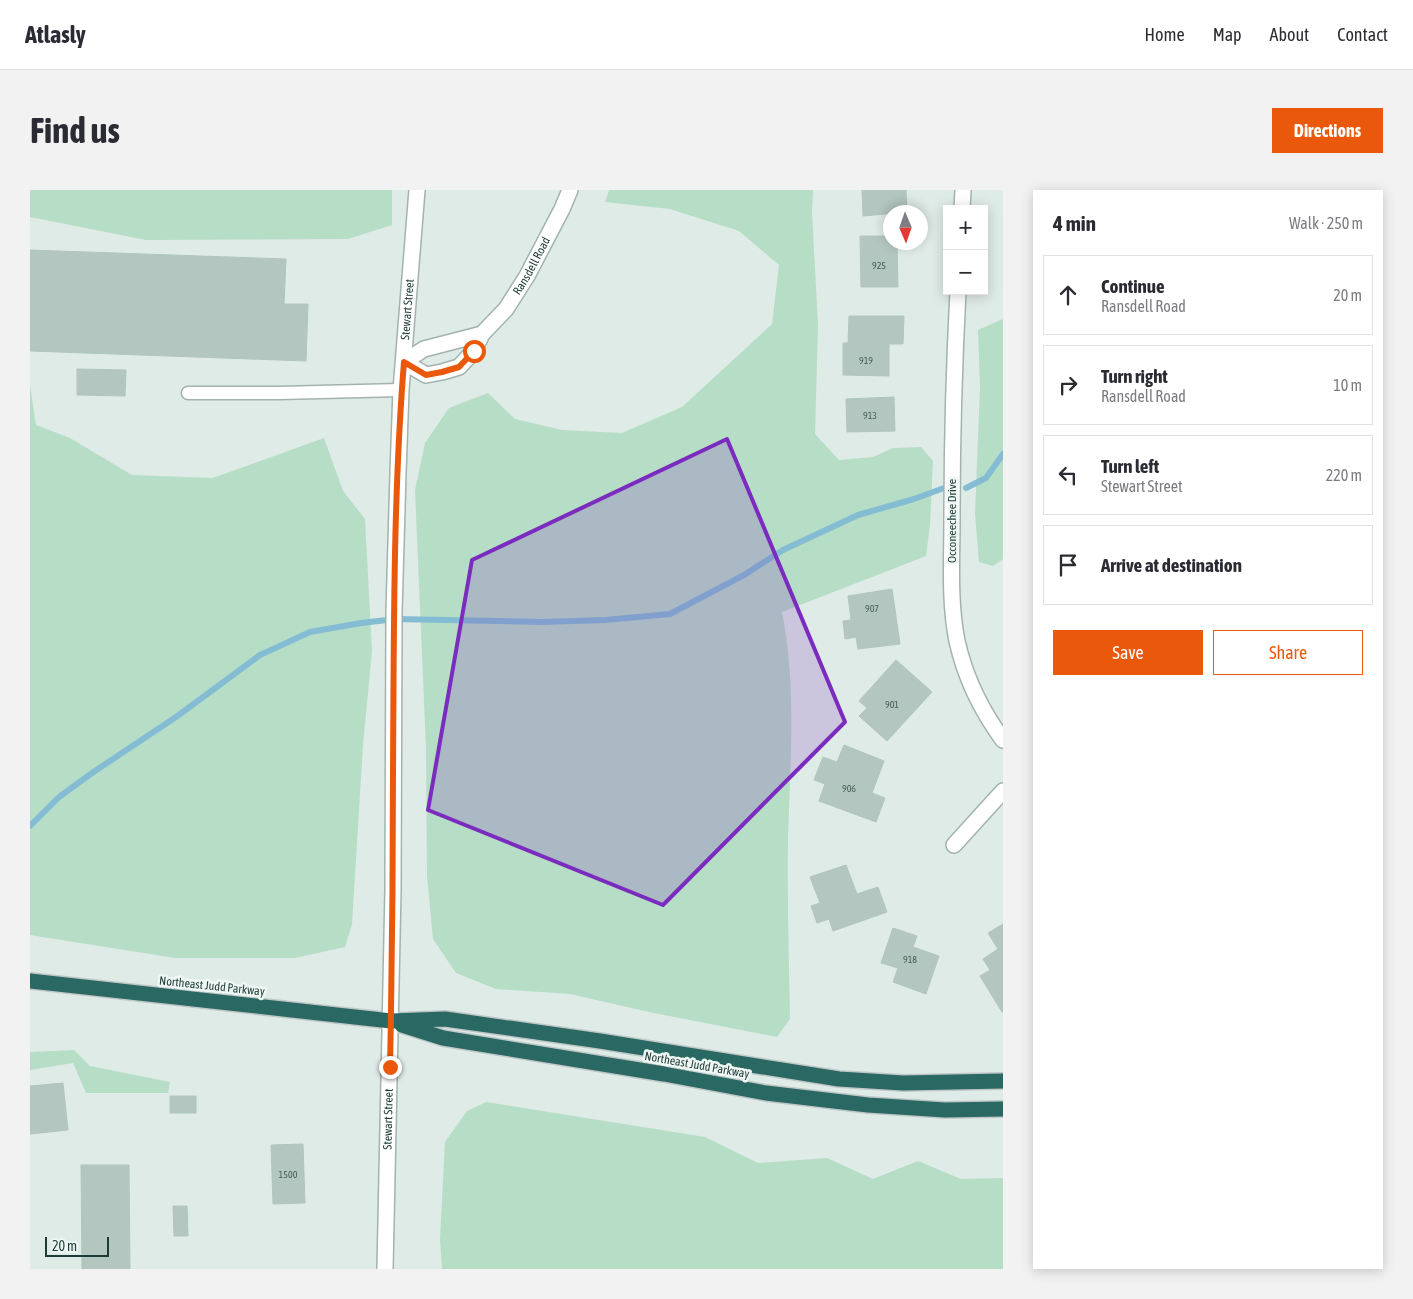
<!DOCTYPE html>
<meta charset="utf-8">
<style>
:root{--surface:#fff;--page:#f2f2f3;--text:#2b2b33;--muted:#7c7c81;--line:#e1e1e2;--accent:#ea580c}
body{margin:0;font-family:"Asap Condensed",sans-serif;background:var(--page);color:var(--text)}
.controls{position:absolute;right:15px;top:15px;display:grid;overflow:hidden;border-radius:0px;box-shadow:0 2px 12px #0003}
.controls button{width:45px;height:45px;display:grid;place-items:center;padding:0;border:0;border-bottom:1px solid var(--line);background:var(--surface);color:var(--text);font:25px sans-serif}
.compass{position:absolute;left:853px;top:15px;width:45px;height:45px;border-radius:50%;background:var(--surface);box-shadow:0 2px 12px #0003;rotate:178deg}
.scale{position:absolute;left:15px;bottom:12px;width:64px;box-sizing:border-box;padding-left:5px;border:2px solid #1f3b37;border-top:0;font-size:14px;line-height:18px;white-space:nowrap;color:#1f3b37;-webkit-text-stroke:4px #eff7f4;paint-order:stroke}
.stop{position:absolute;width:15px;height:15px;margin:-11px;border:4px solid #ea580c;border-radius:50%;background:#fff}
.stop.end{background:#ea580c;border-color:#fff;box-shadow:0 1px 5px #0008}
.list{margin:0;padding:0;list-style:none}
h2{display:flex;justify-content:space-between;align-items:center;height:65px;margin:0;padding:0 20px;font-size:21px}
h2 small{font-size:16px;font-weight:400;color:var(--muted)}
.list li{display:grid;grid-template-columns:32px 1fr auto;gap:15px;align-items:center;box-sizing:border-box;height:80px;margin:0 10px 10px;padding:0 10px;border:1px solid var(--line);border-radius:0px}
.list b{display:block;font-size:19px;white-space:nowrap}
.list p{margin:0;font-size:16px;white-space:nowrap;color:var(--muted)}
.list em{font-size:16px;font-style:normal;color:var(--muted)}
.actions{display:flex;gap:10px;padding:15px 20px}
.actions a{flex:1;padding:11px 0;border:1px solid var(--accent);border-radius:0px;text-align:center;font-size:18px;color:var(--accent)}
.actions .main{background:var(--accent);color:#fff}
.icon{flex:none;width:28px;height:28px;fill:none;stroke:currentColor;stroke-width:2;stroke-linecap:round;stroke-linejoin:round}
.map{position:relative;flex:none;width:973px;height:1079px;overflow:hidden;border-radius:0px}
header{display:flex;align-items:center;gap:30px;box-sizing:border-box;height:70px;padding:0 25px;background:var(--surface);border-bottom:1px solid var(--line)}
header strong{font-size:24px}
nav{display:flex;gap:28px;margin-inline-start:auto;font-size:18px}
.intro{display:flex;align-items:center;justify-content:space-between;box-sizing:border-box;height:120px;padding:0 30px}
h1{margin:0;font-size:35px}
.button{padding:12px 22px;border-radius:0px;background:var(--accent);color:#fff;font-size:18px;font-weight:700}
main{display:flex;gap:30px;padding:0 30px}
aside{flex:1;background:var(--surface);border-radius:0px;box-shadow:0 2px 12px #0003}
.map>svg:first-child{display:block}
.green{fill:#b6ddc6}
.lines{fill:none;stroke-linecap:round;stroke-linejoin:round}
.stream{stroke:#84bdd3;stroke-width:6}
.building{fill:#b4c6c0;stroke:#b1c5bf}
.lane-casing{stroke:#a2b3af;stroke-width:15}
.street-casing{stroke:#a2b3af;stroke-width:18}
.highway-casing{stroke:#c0c8c7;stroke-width:18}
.lane{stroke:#fff;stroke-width:12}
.street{stroke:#fff;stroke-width:15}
.highway{stroke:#2a6963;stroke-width:15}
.route{stroke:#ea580c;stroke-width:6}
.marked{fill:#7b2cbf;fill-opacity:0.2;stroke:#7b2cbf;stroke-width:4;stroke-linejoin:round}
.labels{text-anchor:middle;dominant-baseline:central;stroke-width:5;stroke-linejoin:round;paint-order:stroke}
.number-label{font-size:10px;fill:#445e59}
.street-label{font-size:12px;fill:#1f3b37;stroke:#eff7f4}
</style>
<header>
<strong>Atlasly</strong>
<nav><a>Home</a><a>Map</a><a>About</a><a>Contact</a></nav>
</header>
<div class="intro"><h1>Find us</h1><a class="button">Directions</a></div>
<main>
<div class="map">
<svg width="973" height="1079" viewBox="0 0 973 1079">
<rect width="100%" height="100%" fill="#dfebe7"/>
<g class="green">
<polygon points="0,0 362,0 362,35 318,49 116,50 0,27"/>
<path d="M579 0H783L782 22 788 135 785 244 809 270 843 267 863 258 891 257 903 271 900 335 896 366 752 422C767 497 760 574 758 650 757 709 759 769 760 829L747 847 619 822 540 804 466 799 426 783 403 749 397 686 396 558 385 300 395 253 419 218 458 203 485 229 532 240 592 243 652 217 742 134 749 75 709 41 640 19 575 12Z"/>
<polygon points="973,129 973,369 963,376 949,372 945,324 950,197 948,140"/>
<polygon points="0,196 6,235 40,248 102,285 183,288 294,248 313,301 335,329 342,461 333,555 322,734 315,757 265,768 145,768 0,745"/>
<polygon points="44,860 60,876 140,892 138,903 56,903 43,873 0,880 0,862"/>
<polygon points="456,912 675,947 728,973 797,968 843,989 888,971 931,989 973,988 973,1079 412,1079 410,1049 415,952 437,921"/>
</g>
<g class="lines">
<g class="stream">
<polyline points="936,298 956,288 973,264"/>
<polyline points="0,636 29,607 62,583 146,527 230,465 280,442 331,433 366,429 513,432 575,430 640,424 714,385 753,360 828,325 884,309 914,298"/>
</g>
</g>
<g class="building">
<polygon points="832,0 876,0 877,22 833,26"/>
<polygon points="830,46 861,46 861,52 867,52 868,97 831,97"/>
<polygon points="0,60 256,69 254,114 278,114 276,171 0,161"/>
<polygon points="819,126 874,126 873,154 859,154 859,186 813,185 813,153 818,153"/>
<polygon points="47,179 96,180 95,206 47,205"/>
<polygon points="864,207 865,241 817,242 816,209"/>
<polygon points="862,399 870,454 828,459 826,447 815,449 813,431 821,430 818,406"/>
<polygon points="866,470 902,502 857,551 829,526 837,518 829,511"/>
<polygon points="814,555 854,571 842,603 855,608 846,632 789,611 795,594 784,590 793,567 807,572"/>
<polygon points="816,675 827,704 848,697 857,722 803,741 799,729 787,733 781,716 790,713 780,687"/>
<polygon points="973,734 973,822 972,822 950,786 960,780 953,769 968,759 958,743"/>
<polygon points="863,738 887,746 883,757 909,766 896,804 863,792 868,778 851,773"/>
<polygon points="33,893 38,940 0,944 0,896"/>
<rect x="140" y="906" width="26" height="17"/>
<polygon points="273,954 275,1013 243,1014 241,955"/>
<polygon points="51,975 99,975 100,1079 52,1079"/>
<polygon points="143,1016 157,1016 158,1046 144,1046"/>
</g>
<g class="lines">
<g class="lane-casing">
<polyline id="lane" points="158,203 249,203 371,200"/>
</g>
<g class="street-casing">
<g id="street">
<polyline points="932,19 933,0"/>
<path d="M928 101C924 177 922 253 922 329 922 370 919 411 927 451 935 487 951 520 973 550"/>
<path id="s1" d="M452 144 394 159 374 172 396 185 412 182 429 177 444 161 452 144 476 119 497 86 532 19 540 0"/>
<polyline points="924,655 973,601"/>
<path id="s2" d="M355 1079 363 700 364 422 368 283 371 200 387 0"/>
</g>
</g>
<g class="highway-casing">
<g id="highway">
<polyline points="0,791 361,831 415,829 570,851 809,889 873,893 973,891"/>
<polyline points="372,835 413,848 634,884 736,903 838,915 915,920 973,919"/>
</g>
</g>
<use href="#lane" class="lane"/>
<use href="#street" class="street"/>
<use href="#highway" class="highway"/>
</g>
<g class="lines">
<path class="route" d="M360 877C362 778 363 680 363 581 364 445 363 308 374 172L396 185 412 182 429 177 444 161"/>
</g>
<path class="marked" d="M697 249 815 532 633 715 398 620 442 370Z"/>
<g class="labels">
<g class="number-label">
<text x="849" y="75">925</text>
<text x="836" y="170">919</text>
<text x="840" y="225">913</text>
<text x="842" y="418">907</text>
<text x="862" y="514">901</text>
<text x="819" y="598">906</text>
<text x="880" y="769">918</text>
<text x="258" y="984">1500</text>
</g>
<g class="street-label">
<text stroke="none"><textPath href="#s1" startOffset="269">Ransdell Road</textPath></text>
<text stroke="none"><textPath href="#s2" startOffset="960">Stewart Street</textPath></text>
<text transform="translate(922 331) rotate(-90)">Occoneechee Drive</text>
<text transform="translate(182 796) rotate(6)">Northeast Judd Parkway</text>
<text transform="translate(667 875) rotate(10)">Northeast Judd Parkway</text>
<text stroke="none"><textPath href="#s2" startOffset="150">Stewart Street</textPath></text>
</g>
</g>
</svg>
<div class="controls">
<button>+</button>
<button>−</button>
</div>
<svg class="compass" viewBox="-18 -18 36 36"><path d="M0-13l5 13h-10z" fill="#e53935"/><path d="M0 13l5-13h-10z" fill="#7c7c81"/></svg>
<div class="scale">20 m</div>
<div class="stop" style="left:444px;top:161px"></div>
<div class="stop end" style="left:360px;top:877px"></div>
</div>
<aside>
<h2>4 min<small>Walk · 250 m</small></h2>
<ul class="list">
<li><svg class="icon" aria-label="ahead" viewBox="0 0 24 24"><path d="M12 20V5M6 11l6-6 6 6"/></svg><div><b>Continue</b><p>Ransdell Road</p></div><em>20 m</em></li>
<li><svg class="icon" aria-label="right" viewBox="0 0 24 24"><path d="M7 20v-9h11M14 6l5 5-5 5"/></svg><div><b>Turn right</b><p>Ransdell Road</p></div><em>10 m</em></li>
<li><svg class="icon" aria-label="left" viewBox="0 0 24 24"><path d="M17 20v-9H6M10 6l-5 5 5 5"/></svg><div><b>Turn left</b><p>Stewart Street</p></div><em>220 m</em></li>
<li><svg class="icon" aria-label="arrive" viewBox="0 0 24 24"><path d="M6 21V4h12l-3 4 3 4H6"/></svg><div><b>Arrive at destination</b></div></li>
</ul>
<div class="actions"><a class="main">Save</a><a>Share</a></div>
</aside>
</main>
